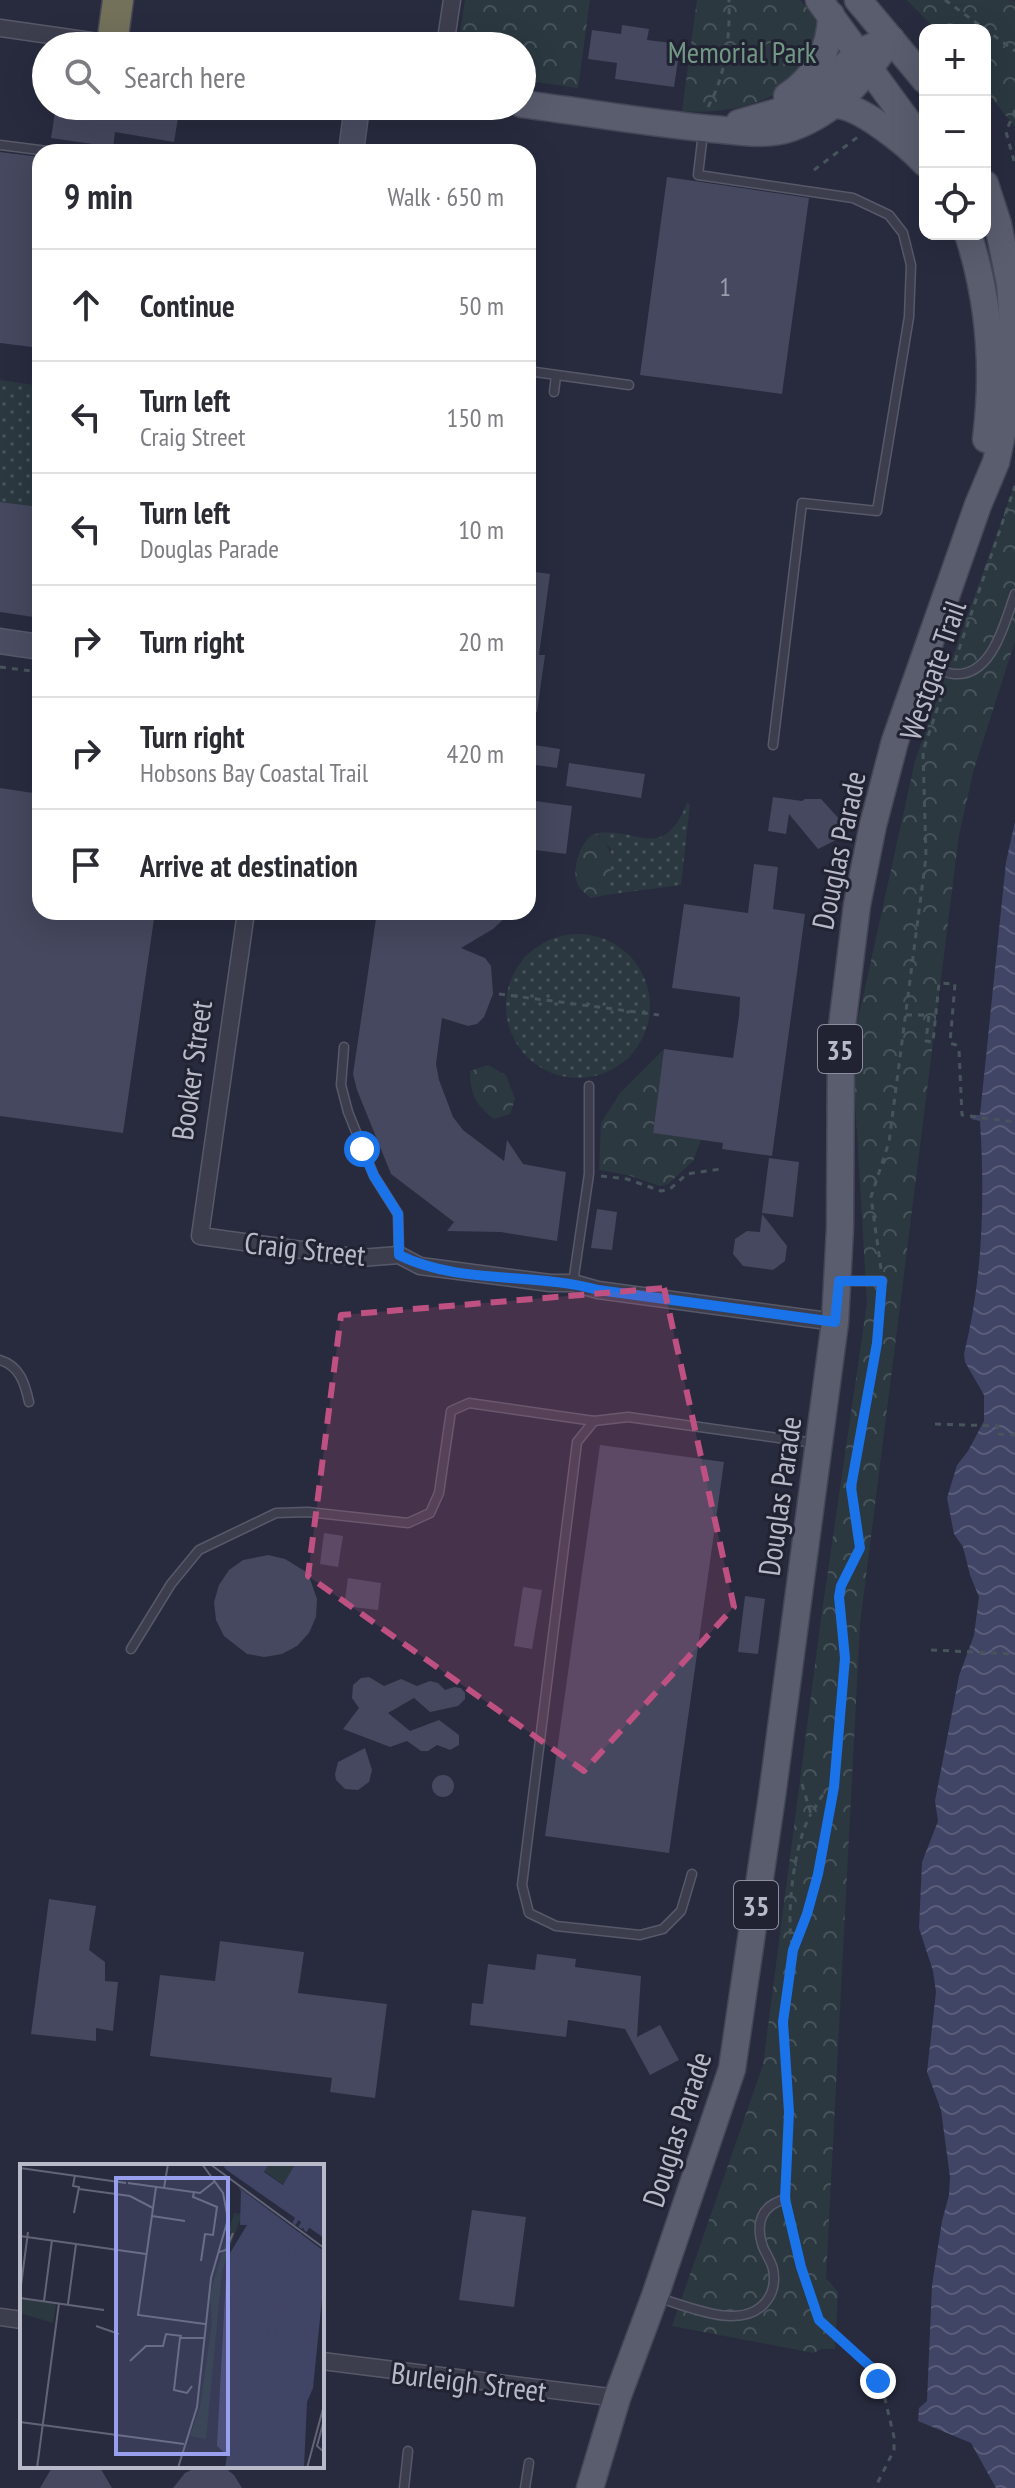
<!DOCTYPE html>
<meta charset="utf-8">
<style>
:root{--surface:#fff;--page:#f7f7f7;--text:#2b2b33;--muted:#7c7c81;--line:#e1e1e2}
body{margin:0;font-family:"PT Sans Narrow",sans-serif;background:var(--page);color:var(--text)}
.controls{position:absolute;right:24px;top:24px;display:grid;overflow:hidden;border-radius:16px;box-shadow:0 8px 32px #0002}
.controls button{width:72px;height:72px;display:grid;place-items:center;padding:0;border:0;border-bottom:2px solid var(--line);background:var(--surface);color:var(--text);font:40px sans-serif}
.stop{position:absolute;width:24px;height:24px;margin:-18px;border:6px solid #1a73e8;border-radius:50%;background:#fff}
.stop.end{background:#1a73e8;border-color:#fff;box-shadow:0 2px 8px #0008}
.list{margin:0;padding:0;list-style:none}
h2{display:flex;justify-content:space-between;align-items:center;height:104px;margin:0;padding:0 32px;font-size:34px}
h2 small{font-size:26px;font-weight:400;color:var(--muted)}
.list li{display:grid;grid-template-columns:52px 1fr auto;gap:24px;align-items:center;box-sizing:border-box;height:112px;padding:0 32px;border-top:2px solid var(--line)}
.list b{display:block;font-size:30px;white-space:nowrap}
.list p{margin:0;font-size:26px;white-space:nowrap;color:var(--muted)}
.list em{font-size:26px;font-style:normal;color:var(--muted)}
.icon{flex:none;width:44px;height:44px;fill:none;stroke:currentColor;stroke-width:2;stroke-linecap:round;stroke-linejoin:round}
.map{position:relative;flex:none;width:1015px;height:2488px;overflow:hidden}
.search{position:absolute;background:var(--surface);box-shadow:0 8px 32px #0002;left:32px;top:32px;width:504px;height:88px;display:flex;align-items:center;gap:20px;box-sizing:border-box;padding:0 28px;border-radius:44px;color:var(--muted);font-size:30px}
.panel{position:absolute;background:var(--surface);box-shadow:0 8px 32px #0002;left:32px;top:144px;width:504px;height:776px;border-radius:24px}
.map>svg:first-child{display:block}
.grass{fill:url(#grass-dots)}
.park{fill:url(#park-crowns)}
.water{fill:url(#water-waves)}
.building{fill:#45485e}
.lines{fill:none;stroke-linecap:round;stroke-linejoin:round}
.lane-casing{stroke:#575969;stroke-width:11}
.street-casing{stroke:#575969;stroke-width:19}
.secondary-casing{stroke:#575969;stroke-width:27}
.primary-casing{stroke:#454757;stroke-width:29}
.highway-casing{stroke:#444656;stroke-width:33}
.path{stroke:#48545c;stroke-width:3;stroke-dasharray:6 6;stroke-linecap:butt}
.lane{stroke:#3c3e4e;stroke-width:8}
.street{stroke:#3c3e4e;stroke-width:16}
.secondary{stroke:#4a4c61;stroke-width:24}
.primary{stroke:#5a5d6e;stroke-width:26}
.highway{stroke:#73715a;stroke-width:30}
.route{stroke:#1a73e8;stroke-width:10}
.marked{fill:#be5182;fill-opacity:0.2;stroke:#be5182;stroke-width:6;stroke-dasharray:16 10;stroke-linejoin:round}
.labels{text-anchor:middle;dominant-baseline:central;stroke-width:6;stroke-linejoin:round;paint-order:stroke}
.number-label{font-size:26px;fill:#9b9eae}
.shield{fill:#212333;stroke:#8b8d9c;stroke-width:2}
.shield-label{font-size:28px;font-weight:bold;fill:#b8bac9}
.park-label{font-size:30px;fill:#729785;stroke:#212333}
.street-label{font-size:30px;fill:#b8bac9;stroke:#212333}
.inset-river{fill:none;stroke:#404465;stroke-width:4}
.inset-road{fill:none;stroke:#626476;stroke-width:2}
.view{fill:#98a0ee;fill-opacity:0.15;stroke:#98a0ee;stroke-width:4}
.inset-edge{fill:none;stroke:#b8bac9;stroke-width:4}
</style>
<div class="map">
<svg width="1015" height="2488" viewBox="0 0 1015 2488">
<defs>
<pattern id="grass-dots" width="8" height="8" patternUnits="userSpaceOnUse" patternTransform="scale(2)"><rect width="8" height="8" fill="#2b3840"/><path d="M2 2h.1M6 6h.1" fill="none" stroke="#48535a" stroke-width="1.8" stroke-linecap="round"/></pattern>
<pattern id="park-crowns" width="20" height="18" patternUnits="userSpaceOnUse" patternTransform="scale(2)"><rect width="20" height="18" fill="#2b3840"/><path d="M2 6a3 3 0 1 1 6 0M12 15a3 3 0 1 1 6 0" fill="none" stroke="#48535a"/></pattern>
<pattern id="water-waves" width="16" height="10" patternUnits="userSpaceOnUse" patternTransform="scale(2)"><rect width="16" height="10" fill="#404465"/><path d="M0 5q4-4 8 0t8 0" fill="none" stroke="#5a5d7a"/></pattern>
</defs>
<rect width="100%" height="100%" fill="#282b3e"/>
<g class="grass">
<polygon points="0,380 40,386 40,507 0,502"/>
<path d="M687 803 690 804 681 885 605 895 611 849 599 836 593 834C637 825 662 865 687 803Z"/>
<circle cx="578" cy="1006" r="72"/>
</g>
<g class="park">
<polygon points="465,0 590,0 578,88 522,80 522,46 458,46"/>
<path d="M697 0H800L814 16 821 35C812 53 802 73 785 87 759 108 714 114 682 111Z"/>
<polygon points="907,0 1013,0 1015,2 1015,127 985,90 985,30 936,30"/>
<polygon points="1015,484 1015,641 974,769 959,835 860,1624 826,2278 838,2292 835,2349 821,2349 814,2353 672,2326 763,2065 821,1619 867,1303 852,1047 915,761"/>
<path d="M593 834C618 843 612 874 605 895L591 898C586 894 579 889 577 883 572 868 580 843 593 834Z"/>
<polygon points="664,1049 653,1133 701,1140 693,1161 668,1184 660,1186 628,1175 599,1170 601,1123 620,1093"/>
<path d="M488 1065 506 1075 515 1099 510 1114 494 1119C476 1106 470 1093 470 1071Z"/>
</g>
<path class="water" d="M1015 822V2488H996L971 2443 918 2421 919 2408 927 2401 932 2285 942 2221 949 2195 950 2177 941 2110 927 2072 936 1992 933 1971 919 1928 922 1862 938 1821 935 1801 959 1676 974 1635 979 1597 970 1575 963 1547 954 1534 947 1498 957 1465 968 1451 984 1421V1395L965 1362 964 1354C983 1277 985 1199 980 1121L971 1119 972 1115H980L1006 862Z"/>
<g class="building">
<polygon points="622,25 649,29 647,40 672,43 670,59 678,60 674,87 615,79 617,63 588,59 592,30 621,34"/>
<polygon points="56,106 180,106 174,142 115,132 113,147 51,138"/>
<polygon points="0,152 40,157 40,348 0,343"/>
<polygon points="667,177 809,198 782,394 640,375"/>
<polygon points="0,502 40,507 40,618 0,612"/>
<polygon points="528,571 550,574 539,655 545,655 537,712 528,712"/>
<polygon points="528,744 560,749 557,768 528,764"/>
<polygon points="569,763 645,774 641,798 566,786"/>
<polygon points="0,788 40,794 40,912 155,912 123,1133 0,1116"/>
<polygon points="773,797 802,801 805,799 821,799 842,822 836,840 818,849 789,814 786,834 768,831"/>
<polygon points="528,800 572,806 566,854 528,849"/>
<polygon points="754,864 778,867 773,909 805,914 772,1156 722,1149 723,1143 653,1133 664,1049 733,1058 739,1016 740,997 672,988 684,904 748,913"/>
<polygon points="377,912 511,912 493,929 461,948 485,958 491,966 493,994 484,1017 477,1024 468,1026 442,1018 436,1064 439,1080 453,1117 463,1130 504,1161 507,1140 523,1164 566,1172 557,1241 501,1232 447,1231 454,1222 391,1174 357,1090 353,1074"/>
<polygon points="769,1158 799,1162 793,1217 762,1213"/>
<polygon points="597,1209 617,1212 612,1250 591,1248"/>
<polygon points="762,1214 787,1246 785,1261 773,1270 743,1266 733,1254 735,1239 747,1231 760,1232"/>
<polygon points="600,1445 724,1462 669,1853 545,1836"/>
<polygon points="324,1533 343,1536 338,1567 320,1564"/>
<polygon points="268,1555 285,1559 308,1573 317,1599 316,1617 309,1633 297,1646 282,1654 264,1657 247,1654 224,1636 216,1620 214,1602 219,1585 229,1570 243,1560"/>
<polygon points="348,1578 381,1583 378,1610 344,1606"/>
<polygon points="523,1587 542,1590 532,1649 514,1646"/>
<polygon points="745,1596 765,1599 758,1654 738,1652"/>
<polygon points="369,1677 384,1686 401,1679 417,1686 430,1681 438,1683 445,1690 454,1687 461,1688 465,1693 465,1699 458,1706 430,1712 414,1698 388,1713 410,1731 439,1720 459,1735 459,1745 450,1750 437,1745 428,1751 421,1751 407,1741 390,1747 343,1729 359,1708 352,1698 353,1685 361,1678"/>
<polygon points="365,1748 372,1770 369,1782 358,1790 345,1789 336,1780 335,1774 338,1762"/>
<circle cx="443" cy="1786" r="11"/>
<polygon points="49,1899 96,1906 89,1950 105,1962 105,1981 118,1982 113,2031 96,2028 96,2041 31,2034"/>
<polygon points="220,1941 304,1952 298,1993 387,2004 375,2098 330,2092 332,2078 150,2056 160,1975 215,1981"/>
<polygon points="537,1954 576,1959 575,1967 641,1976 637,2037 660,2025 679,2060 650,2075 625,2029 568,2020 566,2037 470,2025 472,2003 483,2004 488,1964 535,1970"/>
<polygon points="472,2210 526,2217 514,2307 459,2300"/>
<polygon points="53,2466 99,2466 112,2488 40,2488"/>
<polygon points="199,2466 225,2468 234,2475 242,2488 173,2488 185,2473"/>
</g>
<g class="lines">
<g class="lane-casing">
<g id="lane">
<polyline points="703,133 698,175 853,198 889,215 903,233 911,265 909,317 877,511 802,503 773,745"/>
<polyline points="0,145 55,152"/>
<polyline points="528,371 629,385"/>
<polyline points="554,392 556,376"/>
<path d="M924 664C934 667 944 673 954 674 993 677 1005 621 1015 594"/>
<polyline points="344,1047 341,1085 348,1112 374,1176 398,1214 399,1255"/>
<polyline points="840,1281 882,1281"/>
<polyline points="573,1283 589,1174 589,1086"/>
<path d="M0 1360C20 1366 25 1384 29 1402"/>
<polyline points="131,1649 171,1584 199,1550 276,1513 308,1512 408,1523 430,1513 439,1493 451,1411 469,1403 594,1421"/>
<polyline points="692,1874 681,1911 663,1929 640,1935 556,1926 529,1913 522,1885 577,1442 594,1421 628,1417 814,1443"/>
<path d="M659 2298C691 2307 745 2333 768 2299 774 2290 775 2279 773 2269 771 2261 766 2254 763 2247 755 2223 761 2206 785 2199"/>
<polyline points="404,2488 408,2451"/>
<polyline points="525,2488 529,2463"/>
</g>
</g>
<g class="street-casing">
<g id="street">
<polyline points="0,28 112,44"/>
<polyline points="445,46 452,0"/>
<polyline points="246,912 200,1236 360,1258 399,1255 420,1266 550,1283 573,1283 598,1290 835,1322"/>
<polyline points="0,2317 22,2320"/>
<polyline points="322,2361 617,2398"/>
</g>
</g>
<g class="secondary-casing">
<g id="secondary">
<polyline points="351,152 357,106"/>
<polyline points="0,641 40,647"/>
</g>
</g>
<g class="primary-casing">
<g id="primary">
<polyline points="819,0 925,145"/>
<polyline points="858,0 925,80"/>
<path d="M787 96C815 79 831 47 831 15"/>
<path d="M522 104C585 112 648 123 712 129 738 131 765 137 791 128 837 112 864 77 891 39"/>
<path d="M834 105C859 104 908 145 925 163"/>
<polyline points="739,123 781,111 805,101 820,91 859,52 891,39"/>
<path d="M968 234C990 302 995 368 986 439"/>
<polyline points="590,2488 617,2398 655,2296 732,2069 772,1796 835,1322 840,1228 841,1034 857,905 873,825 895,741 978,505 996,462 1009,401 1014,339 1010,284 998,224 985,184"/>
</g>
</g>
<g class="highway-casing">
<polyline id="highway" points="112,44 118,0"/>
</g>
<g class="path">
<polyline points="945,0 1015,51"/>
<path d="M708 107C726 75 730 37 729 0"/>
<polyline points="1015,110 1006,132 1015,164"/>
<polyline points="814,170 859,136"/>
<polyline points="955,661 1015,486"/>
<polyline points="0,667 40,672"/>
<polyline points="499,994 659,1015"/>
<polyline points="906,1015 929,1015 926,1041 933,1042 939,983 955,984 950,1043 956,1045 959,1050 962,1115 1015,1122"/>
<polyline points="601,1176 627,1179 661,1191 670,1189 687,1174 721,1169"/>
<polyline points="881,1269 871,1197 889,1142 926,857 923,751 945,686"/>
<polyline points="935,1424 998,1426 997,1434 1015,1435"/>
<polyline points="931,1650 1015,1654"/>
<polyline points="802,1784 811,1814 822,1796 834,1787"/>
<path d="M792 1946C786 1914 794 1842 811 1814"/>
<polyline points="786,2189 789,2112 783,2022 793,1950 807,1914 818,1874 834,1787 845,1658 839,1592 860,1548 851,1487 877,1343 881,1292"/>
<polyline points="788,2212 801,2267 819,2320 873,2369 885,2399 894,2437 894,2450 875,2488"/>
</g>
<use href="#lane" class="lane"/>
<use href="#street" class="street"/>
<use href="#secondary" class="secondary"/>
<use href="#primary" class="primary"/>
<use href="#highway" class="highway"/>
</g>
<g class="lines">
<path class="route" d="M362 1149 374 1176 398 1214 399 1255C459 1285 534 1272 598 1290L835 1322 839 1281H882L877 1343 851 1487 860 1548 841 1586 839 1597 845 1658 834 1787 818 1874 807 1914 793 1950 783 2022 789 2112 785 2199 801 2267 819 2320 873 2369 878 2381"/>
</g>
<path class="marked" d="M664 1288 734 1607 584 1771 308 1576 341 1315Z"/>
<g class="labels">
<g class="number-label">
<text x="725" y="286">1</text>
</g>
<g class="shield">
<rect x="818" y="1025" width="44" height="48" rx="6"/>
<rect x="734" y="1881" width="44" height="48" rx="6"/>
</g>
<g class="shield-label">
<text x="840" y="1049">35</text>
<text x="756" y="1905">35</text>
</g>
<g class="park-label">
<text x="742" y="51">Memorial Park</text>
</g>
<g class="street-label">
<text transform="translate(932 670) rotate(-71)">Westgate Trail</text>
<text transform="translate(838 850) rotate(-78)">Douglas Parade</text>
<text transform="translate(191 1070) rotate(-82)">Booker Street</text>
<text transform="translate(305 1248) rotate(6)">Craig Street</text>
<text transform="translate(779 1496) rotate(-82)">Douglas Parade</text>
<text transform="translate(676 2129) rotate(-72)">Douglas Parade</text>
<text transform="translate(469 2381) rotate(7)">Burleigh Street</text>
</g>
</g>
<g transform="translate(20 2164)">
<rect width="304" height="304" fill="#282b3e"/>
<path d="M249 0H275L264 21 244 7ZM214 49 222 50 202 107 186 275 170 272 180 243 192 159 190 130ZM0 135 36 140 33 159 0 149Z" fill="#2b3840"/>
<path d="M202 0H249L244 8 263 21 275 0H304V115L293 224 287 238 284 304H205L207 291 197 282 207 94 227 61H220L221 27Z" fill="#404465"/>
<path d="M198 0 304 74V87L202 11Z" fill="#282b3e"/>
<path class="inset-river" d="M274 60 304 4M280 64 304 23M283 64 304 28M285 67 304 34M209 138 268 93M239 304V191L271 65M245 304 246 191 258 125 277 69M247 304 250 191 261 126 280 69M250 304 254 192 282 73"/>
<path class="inset-road" d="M190 0 304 84M0 4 106 19M108 19 180 29 194 18M136 23 118 151 185 160M144 24 148 0M59 25 110 32 133 44M174 28 173 33 197 43 193 71 185 70 181 97M54 49 59 23 53 22 55 11M132 52 165 57M0 72 126 90M199 88 206 86 213 69M0 129 8 68M0 134 84 146M24 137 32 76M48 140 56 80M76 162 99 170M110 197 126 182H143L146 170 162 172M172 222 167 229 154 226 160 174H184M304 256 297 282 304 288M0 258 164 280M17 304 39 139M158 304 177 243 191 114 208 55 203 29 182 0M287 304 304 241"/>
<path class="view" d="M96 14H208V290H96Z"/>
<rect width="304" height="304" class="inset-edge"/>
</g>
</svg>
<div class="controls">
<button>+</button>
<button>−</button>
<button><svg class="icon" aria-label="locate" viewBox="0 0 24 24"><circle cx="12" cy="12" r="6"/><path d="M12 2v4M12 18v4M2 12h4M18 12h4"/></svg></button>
</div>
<div class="stop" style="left:362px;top:1149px"></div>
<div class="stop end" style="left:878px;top:2381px"></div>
<div class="search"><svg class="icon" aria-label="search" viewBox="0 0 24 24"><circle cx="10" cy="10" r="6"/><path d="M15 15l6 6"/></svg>Search here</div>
<section class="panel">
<h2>9 min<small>Walk · 650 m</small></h2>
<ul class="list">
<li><svg class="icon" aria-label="ahead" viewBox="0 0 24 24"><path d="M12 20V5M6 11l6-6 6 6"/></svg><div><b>Continue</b></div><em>50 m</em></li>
<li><svg class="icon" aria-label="left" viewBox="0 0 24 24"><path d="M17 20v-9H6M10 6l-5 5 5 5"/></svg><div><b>Turn left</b><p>Craig Street</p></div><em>150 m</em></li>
<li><svg class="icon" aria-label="left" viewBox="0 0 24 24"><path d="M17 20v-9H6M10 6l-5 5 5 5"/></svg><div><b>Turn left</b><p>Douglas Parade</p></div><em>10 m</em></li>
<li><svg class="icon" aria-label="right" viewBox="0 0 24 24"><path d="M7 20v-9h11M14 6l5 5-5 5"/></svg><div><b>Turn right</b></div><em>20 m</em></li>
<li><svg class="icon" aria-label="right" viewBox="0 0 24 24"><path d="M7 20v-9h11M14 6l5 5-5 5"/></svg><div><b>Turn right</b><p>Hobsons Bay Coastal Trail</p></div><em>420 m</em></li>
<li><svg class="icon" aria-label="arrive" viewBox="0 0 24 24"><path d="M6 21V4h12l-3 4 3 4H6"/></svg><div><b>Arrive at destination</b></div></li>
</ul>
</section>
</div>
